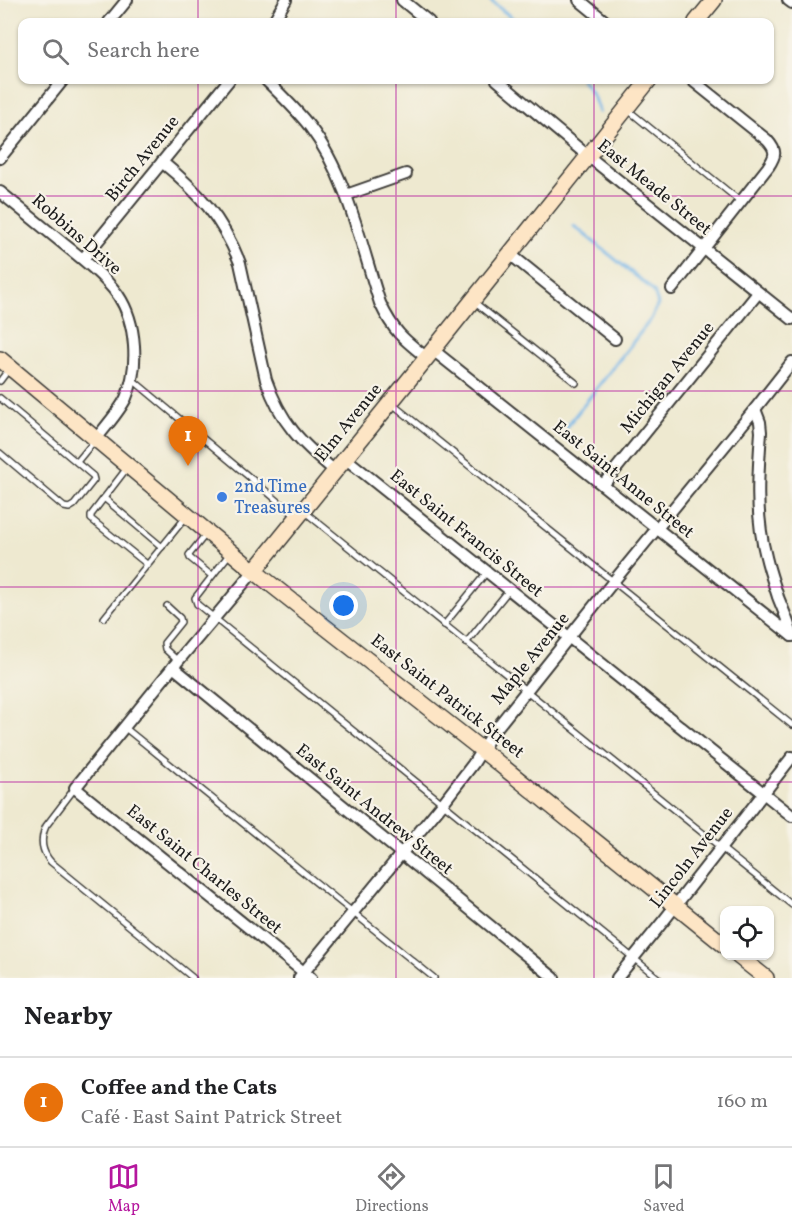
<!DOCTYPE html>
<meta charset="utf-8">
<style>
:root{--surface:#fff;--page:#f2f2f2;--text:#202124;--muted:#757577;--line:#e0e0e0;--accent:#b5179e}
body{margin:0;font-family:Vollkorn,serif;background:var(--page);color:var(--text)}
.controls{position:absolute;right:18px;bottom:18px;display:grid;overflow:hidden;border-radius:12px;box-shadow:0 2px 4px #0004}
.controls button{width:54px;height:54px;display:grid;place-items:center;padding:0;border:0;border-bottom:2px solid var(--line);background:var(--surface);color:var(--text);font:30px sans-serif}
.you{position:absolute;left:344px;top:606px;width:21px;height:21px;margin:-15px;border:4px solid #fff;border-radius:50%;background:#1a73e8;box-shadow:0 0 0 9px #1a73e833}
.badge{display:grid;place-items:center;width:39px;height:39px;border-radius:50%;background:var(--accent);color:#fff;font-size:20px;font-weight:700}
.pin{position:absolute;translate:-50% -50px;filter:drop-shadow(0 2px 3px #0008)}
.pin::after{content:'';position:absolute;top:32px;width:21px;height:18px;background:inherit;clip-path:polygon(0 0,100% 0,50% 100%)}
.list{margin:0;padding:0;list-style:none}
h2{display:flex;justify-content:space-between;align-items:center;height:78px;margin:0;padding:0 24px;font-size:26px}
h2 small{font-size:20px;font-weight:400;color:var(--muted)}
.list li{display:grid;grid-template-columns:39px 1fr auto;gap:18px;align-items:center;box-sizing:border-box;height:90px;padding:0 24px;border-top:2px solid var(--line)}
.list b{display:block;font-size:22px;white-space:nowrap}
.list p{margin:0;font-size:20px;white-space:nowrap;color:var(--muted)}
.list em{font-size:20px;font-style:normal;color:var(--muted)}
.icon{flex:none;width:33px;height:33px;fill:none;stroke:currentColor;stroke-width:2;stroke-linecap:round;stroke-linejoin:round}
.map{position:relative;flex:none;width:792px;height:978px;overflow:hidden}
.search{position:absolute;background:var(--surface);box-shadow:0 2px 4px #0004;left:18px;right:18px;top:18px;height:66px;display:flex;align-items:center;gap:15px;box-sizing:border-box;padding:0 21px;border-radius:12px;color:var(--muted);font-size:22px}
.sheet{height:168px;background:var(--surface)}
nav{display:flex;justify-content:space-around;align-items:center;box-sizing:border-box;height:84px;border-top:2px solid var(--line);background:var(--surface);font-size:16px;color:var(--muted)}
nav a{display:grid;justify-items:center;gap:3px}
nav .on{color:var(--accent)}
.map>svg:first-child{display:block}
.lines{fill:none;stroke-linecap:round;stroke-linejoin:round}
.stream{stroke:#73b5e8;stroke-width:3}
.lane-casing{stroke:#3c3b37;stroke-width:8}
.street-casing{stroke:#3c3b37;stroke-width:14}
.secondary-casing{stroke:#3c3b37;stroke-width:18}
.lane{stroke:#fff;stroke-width:5}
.street{stroke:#fff;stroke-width:10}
.secondary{stroke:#fde5c5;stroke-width:15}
.grid{fill:none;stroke:#b5179e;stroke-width:1.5;stroke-opacity:0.55}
.shop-dot{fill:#3f7fe0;stroke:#f7f3e8;stroke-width:2}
.labels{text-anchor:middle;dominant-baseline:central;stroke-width:4.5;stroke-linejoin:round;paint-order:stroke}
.street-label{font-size:18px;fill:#1c1c1c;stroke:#f7f3e8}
.shop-label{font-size:18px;fill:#366cbe;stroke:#f7f3e8;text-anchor:start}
</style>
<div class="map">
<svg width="792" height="978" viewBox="0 0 792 978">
<rect width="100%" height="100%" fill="#f7f3e8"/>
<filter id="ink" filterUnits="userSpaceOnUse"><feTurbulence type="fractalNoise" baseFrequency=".0167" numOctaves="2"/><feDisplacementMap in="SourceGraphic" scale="12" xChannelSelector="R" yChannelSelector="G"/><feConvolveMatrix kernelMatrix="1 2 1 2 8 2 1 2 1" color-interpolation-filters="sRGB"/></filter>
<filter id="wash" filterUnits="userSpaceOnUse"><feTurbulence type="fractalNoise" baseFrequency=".008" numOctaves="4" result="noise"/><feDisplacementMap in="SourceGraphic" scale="24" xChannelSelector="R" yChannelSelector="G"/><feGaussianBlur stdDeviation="1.35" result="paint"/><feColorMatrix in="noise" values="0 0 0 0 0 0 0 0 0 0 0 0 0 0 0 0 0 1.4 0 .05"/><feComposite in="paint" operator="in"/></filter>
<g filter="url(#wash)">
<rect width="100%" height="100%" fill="#eee9d0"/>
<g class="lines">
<g class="stream">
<polyline points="490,0 517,22"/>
<path d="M582 80C590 90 596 99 599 112"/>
<polyline points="561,434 651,319 658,304 654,292 647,285 574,226"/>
</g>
</g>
</g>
<g filter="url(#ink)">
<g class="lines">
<g class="lane-casing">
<g id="lane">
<polyline points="628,110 741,202"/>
<polyline points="474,302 576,383"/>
<polyline points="133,380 296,516"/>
<polyline points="0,381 9,369"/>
<polyline points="0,398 93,476 94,480 74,505 69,508 64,507 0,453"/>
<polyline points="391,403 792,725"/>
<polyline points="77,462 95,440"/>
<polyline points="127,468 91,515 91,519 148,565"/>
<polyline points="104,498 162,547"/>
<polyline points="305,512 792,905"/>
<polyline points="206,534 189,555 190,558 212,576"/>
<polyline points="231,552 195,598 197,604 658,978"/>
<polyline points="167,606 180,618 181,622 164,643 165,649 178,661"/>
<polyline points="104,618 186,517"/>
<polyline points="444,625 487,572"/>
<polyline points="466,643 509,590"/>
<polyline points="124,727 434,978"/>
<path d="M75 788 46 826C40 839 41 851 51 862L193 978"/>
</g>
</g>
<g class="street-casing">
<g id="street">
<polyline points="402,0 429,22"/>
<polyline points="579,0 606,22"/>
<polyline points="788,0 792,3"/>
<polyline points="109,22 127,0"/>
<polyline points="273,22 286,0"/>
<path d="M266 80C281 95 297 110 310 127 347 176 361 245 380 303 393 331 403 339 427 358"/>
<polyline points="497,80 588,156 792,319"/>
<polyline points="0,158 63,80"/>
<path d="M162 162C199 192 222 218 240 263L266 380C281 423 300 442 335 471"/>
<path d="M0 192C22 210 43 227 65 245 84 260 104 276 118 295 137 323 139 368 126 398 119 412 106 426 96 439"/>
<polyline points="346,195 406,174"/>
<polyline points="510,254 615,339"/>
<polyline points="83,259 229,80"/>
<path d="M672 289 768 167C776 155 777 151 767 140L692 80"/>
<polyline points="433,350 792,636"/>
<path d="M755 409 760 422 761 432C758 474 755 515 766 557 769 570 774 584 778 597 783 610 789 622 792 636"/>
<polyline points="345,458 792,816"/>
<polyline points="603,485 758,293"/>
<polyline points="254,571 173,667 75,788 311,978"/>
<polyline points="173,667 554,978"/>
<polyline points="299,978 443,803 473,764 491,735 613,582 755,409 792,362"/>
<polyline points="617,978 665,919 792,757"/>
</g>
</g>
<g class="secondary-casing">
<g id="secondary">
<polyline points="696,22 714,0"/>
<polyline points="0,359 254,571 482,750 724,945"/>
<polyline points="254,571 433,350 649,80"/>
<polyline points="738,956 766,978"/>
</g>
</g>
<use href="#lane" class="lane"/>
<use href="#street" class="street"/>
<use href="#secondary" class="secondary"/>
</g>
</g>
<path class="grid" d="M198 0V22M396 0V22M594 0V22M198 80V978M396 80V978M594 80V978M0 196H792M0 391H792M0 587H792M0 782H792"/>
<circle class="shop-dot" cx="222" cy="497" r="6"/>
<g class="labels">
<g class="street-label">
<text transform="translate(143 159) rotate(-51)">Birch Avenue</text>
<text transform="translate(654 188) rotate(39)">East Meade Street</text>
<text transform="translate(76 235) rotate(41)">Robbins Drive</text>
<text transform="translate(668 378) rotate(-51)">Michigan Avenue</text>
<text transform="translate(349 423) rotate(-51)">Elm Avenue</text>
<text transform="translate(623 480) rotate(39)">East Saint Anne Street</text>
<text transform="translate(466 534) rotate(39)">East Saint Francis Street</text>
<text transform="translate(531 659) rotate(-51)">Maple Avenue</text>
<text transform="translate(447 697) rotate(38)">East Saint Patrick Street</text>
<text transform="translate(374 810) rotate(39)">East Saint Andrew Street</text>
<text transform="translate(692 858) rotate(-52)">Lincoln Avenue</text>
<text transform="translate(204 870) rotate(39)">East Saint Charles Street</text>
</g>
<g class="shop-label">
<text x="234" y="487">2nd Time<tspan x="234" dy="21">Treasures</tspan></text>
</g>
</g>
</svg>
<div class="controls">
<button><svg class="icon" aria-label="locate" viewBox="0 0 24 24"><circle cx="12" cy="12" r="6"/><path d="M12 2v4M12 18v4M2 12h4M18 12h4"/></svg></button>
</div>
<div class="you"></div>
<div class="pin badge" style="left:188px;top:466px;background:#e8710a">1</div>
<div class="search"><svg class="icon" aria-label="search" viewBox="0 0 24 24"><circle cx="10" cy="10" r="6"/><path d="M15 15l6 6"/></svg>Search here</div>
</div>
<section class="sheet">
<h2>Nearby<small></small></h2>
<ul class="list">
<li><span class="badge" style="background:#e8710a">1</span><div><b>Coffee and the Cats</b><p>Café · East Saint Patrick Street</p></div><em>160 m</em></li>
</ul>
</section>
<nav>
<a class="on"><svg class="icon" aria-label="map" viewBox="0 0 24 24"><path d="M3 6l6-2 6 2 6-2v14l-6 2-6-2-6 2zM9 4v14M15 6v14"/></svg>Map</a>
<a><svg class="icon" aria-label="directions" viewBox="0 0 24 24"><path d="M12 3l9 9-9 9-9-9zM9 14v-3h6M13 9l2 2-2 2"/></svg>Directions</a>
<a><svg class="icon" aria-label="saved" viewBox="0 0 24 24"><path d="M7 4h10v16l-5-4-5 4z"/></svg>Saved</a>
</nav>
